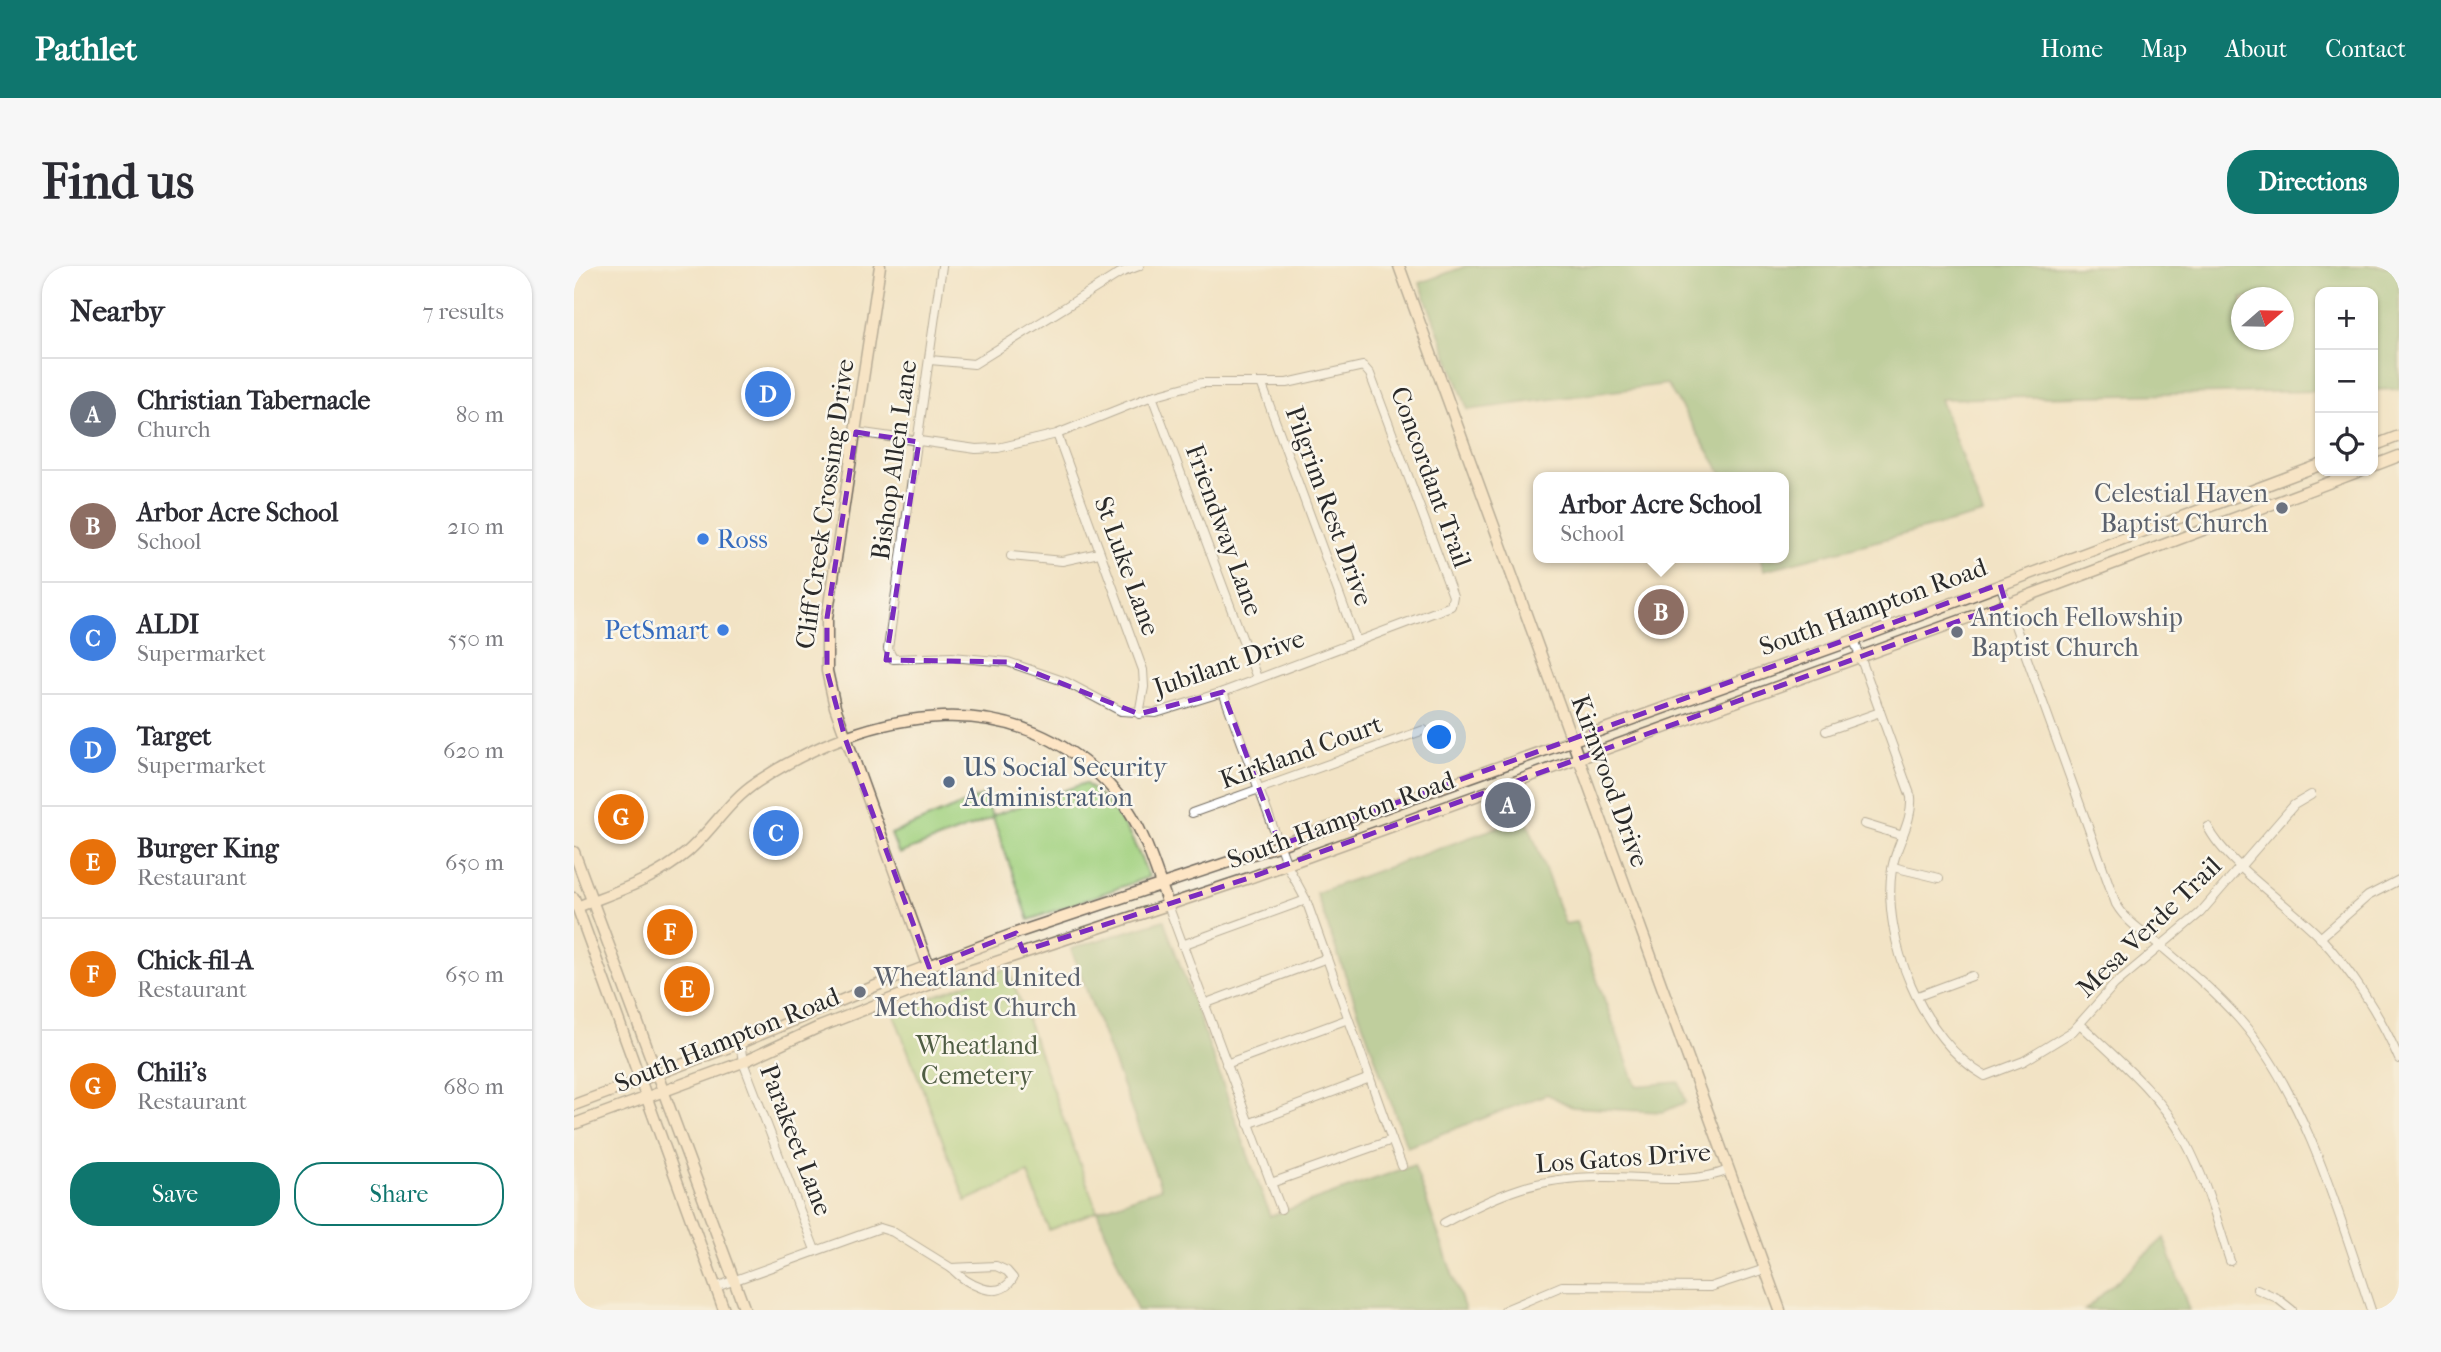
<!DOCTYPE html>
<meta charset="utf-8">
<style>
:root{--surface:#fff;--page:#f7f7f7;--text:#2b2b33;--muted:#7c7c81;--line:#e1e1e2;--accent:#0f766e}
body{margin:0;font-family:"IM FELL French Canon",serif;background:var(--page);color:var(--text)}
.controls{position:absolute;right:21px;top:21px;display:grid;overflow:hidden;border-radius:14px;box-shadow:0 2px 5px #0004}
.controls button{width:63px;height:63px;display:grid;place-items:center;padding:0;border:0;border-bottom:2px solid var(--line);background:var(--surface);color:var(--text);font:35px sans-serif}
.compass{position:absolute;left:1657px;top:21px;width:63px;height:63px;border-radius:50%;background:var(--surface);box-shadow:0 2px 5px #0004;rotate:70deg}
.you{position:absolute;left:866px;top:472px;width:24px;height:24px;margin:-18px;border:5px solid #fff;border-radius:50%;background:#1a73e8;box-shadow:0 0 0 10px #1a73e833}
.badge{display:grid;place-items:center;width:46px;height:46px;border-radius:50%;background:var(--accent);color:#fff;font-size:23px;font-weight:700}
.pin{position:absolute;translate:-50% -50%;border:4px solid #fff;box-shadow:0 2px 7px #0006}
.popup{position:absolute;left:959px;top:206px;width:256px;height:91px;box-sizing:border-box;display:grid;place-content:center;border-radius:14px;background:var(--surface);filter:drop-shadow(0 2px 5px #0005);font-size:23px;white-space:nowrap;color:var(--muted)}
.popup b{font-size:26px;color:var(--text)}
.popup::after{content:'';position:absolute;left:50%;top:100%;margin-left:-14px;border:14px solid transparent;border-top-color:var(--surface)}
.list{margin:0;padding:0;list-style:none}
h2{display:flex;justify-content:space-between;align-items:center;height:91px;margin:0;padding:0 28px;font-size:30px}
h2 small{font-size:23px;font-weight:400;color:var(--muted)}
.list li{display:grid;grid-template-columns:46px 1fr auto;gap:21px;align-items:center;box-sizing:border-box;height:112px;padding:0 28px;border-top:2px solid var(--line)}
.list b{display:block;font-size:26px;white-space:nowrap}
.list p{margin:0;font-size:23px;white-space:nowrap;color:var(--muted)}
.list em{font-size:23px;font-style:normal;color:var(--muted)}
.actions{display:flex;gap:14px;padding:21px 28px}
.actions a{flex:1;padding:16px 0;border:2px solid var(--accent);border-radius:28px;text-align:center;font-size:24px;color:var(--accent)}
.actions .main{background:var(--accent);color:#fff}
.icon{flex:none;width:38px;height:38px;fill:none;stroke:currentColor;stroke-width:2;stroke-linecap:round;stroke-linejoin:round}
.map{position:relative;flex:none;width:1825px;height:1044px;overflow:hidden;border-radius:28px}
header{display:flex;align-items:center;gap:42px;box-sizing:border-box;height:98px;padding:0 35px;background:var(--accent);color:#fff}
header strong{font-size:33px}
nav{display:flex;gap:38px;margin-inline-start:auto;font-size:24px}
.intro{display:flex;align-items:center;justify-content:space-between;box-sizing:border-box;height:168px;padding:0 42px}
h1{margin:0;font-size:49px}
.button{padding:18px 32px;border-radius:28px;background:var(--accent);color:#fff;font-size:24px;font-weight:700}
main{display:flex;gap:42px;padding:0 42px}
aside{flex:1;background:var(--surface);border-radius:28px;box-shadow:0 2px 5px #0004}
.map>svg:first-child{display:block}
.green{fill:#a2d180;stroke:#667e56;stroke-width:2}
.forest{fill:#81b36e;stroke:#566f4c;stroke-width:2;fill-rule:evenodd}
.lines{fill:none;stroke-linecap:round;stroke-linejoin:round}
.street-casing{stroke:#716b61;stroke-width:10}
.secondary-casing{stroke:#716b61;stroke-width:13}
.street{stroke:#fff;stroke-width:8}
.secondary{stroke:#fde5c5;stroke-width:10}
.marked{fill:none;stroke:#7b2cbf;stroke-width:5;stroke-dasharray:14 9;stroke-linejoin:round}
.worship-dot{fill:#6b7280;stroke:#fbf7ec;stroke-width:2.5}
.shop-dot{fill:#3f7fe0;stroke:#fbf7ec;stroke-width:2.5}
.service-dot{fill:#5c6f8a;stroke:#fbf7ec;stroke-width:2.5}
.labels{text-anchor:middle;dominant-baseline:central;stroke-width:5;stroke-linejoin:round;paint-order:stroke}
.street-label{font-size:26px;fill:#2b2b2b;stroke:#fbf7ec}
.worship-label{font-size:26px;fill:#5b616d;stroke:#fbf7ec;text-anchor:start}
.shop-label{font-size:26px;fill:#366cbe;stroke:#fbf7ec;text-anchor:start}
.service-label{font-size:26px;fill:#4e5e75;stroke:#fbf7ec;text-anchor:start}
.park-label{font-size:26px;fill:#4f5d44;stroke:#fbf7ec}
</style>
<header>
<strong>Pathlet</strong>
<nav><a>Home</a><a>Map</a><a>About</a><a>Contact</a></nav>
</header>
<div class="intro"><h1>Find us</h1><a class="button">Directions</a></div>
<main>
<aside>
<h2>Nearby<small>7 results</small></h2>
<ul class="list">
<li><span class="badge" style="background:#6b7280">A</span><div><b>Christian Tabernacle</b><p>Church</p></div><em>80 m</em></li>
<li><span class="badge" style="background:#8d6e63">B</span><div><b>Arbor Acre School</b><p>School</p></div><em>210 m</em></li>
<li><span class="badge" style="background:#3f7fe0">C</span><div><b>ALDI</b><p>Supermarket</p></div><em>550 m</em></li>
<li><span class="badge" style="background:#3f7fe0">D</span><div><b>Target</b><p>Supermarket</p></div><em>620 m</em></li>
<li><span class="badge" style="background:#e8710a">E</span><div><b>Burger King</b><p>Restaurant</p></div><em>650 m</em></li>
<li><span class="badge" style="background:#e8710a">F</span><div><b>Chick-fil-A</b><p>Restaurant</p></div><em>650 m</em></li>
<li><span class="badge" style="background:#e8710a">G</span><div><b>Chili's</b><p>Restaurant</p></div><em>680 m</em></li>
</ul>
<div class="actions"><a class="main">Save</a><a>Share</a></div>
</aside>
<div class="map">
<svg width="1825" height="1044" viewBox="0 0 1825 1044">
<rect width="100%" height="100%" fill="#fbf7ec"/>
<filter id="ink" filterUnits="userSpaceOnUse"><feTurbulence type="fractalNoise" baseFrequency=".0143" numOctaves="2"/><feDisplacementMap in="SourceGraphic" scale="14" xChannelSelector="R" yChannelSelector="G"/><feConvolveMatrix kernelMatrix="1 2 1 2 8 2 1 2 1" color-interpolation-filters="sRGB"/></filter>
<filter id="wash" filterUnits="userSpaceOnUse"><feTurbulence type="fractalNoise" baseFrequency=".00686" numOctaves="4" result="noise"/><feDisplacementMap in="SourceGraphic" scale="28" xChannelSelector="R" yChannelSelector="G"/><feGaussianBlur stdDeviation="1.57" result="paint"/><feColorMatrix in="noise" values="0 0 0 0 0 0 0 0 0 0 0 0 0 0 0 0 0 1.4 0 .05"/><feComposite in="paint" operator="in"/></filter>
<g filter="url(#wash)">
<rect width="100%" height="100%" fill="#f2e3c5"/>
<g class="green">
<path d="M511 517C545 543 559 572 575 611L455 654 419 552 325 588 317 568 410 529 418 550Z"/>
<polygon points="434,702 523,945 475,964 454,907 392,935 319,746"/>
</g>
<g class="forest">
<path d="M892 0H1825V123L1799 124V26H1746V125L1366 133 1409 248 1190 304 1186 292H1210V211H1150L1093 118 894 144 846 17ZM1668 32H1710V74H1668Z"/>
<polygon points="952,551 991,658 1002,656 1062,820 1105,816 1112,836 1089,846 998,841 973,828 833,881 742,627"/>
<polygon points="590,654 696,950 840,899 891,1044 563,1044 523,945 587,922 497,683"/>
<polygon points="1590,972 1615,1044 1511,1044"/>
</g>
</g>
<g filter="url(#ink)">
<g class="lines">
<g class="street-casing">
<g id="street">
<polyline points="356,94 400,98 546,7 565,0"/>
<polyline points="688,119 782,374"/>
<polyline points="578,130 683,412"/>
<polyline points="282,166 402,183 424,182 483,168 578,130 611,121 628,117 713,117 789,100 796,108 879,330 877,340 649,426 582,447 547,445 492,416 434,396 378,391 319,393 314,383 368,0"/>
<polyline points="483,168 569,404 570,421 565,448"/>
<polyline points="437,290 488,295 525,287"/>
<path d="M1426 318 1542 638C1553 657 1571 667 1588 681 1615 704 1642 727 1666 754 1731 828 1766 951 1797 1044"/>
<path d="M1280 374 1337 531C1339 556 1322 578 1318 603 1307 672 1349 775 1411 810L1450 795 1499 765 1540 719 1626 647 1720 539 1737 529"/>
<polyline points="1252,465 1306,446"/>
<polyline points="618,547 850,464"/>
<polyline points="1290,558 1329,570"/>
<path d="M1634 561C1652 598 1714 638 1745 670 1777 704 1807 750 1825 793"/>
<polyline points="1319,601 1365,612"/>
<polyline points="594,639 697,917 818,874 732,634 713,599 649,426"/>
<polyline points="1746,672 1794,630 1825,614"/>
<polyline points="608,679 732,634"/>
<polyline points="1344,730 1398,710"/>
<polyline points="630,738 753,692"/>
<path d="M1506 758C1543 793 1586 828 1610 873 1631 911 1643 954 1656 995"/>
<polyline points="166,777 169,796 241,984"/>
<polyline points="652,798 774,753"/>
<polyline points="674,858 796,812"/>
<polyline points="818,874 828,900"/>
<polyline points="697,917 707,943"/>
<path d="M870 957C926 927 963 911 1028 911 1070 910 1115 920 1155 904"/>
<path d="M422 1000 433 1005 439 1012C424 1038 391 1016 377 1002Z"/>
<polyline points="142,1021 306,962 319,966 377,1002"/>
<polyline points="1683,1023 1703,1032 1718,1044"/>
<polyline points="931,1044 988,1020 1136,1021 1191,1003"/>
</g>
</g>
<g class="secondary-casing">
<g id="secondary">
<polyline points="306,0 253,352 253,405 261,441 357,707"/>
<polyline points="825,0 1206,1044"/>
<polyline points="1799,180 1825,170"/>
<polyline points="1799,200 1825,190"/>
<polyline points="0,586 171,1044"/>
<polyline points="0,632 150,1044"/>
<path d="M3 641C43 625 79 615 112 587 138 565 154 535 183 516 295 442 446 412 544 529 569 560 581 601 594 639"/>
<polyline points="0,839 166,777 311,716 442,667 706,579 1280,374 1746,199"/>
<polyline points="0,858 169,796 243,762 353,719 675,612 1432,338 1786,205"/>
</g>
</g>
<use href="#street" class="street"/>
<use href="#secondary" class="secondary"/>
</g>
</g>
<path d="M0 0H1825V1044H0ZM282 166 345 176 312 394 434 396 565 448 649 426 706 579 1426 318 1432 338 675 612 449 685 442 667 355 701 271 472 253 405V352Z" fill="#f2e3c5" fill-opacity=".55" fill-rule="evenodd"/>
<path class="marked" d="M282 166 345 176 312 394 434 396 565 448 649 426 706 579 1426 318 1432 338 675 612 449 685 442 667 355 701 271 472 253 405V352Z"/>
<g class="worship-dot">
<circle cx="1708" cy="242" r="7"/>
<circle cx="1383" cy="366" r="7"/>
<circle cx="286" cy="726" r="7"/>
</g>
<g class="shop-dot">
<circle cx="129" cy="273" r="7"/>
<circle cx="149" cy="364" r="7"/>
</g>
<circle class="service-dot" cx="375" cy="516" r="7"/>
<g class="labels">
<g class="street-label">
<text transform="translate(320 194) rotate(-82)">Bishop Allen Lane</text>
<text transform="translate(857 211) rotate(70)">Concordant Trail</text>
<text transform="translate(251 238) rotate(-82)">Cliff Creek Crossing Drive</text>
<text transform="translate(755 240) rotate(70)">Pilgrim Rest Drive</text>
<text transform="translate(650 264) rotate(70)">Friendway Lane</text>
<text transform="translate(553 300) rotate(70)">St Luke Lane</text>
<text transform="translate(1299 341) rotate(-20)">South Hampton Road</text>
<text transform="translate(655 397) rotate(-19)">Jubilant Drive</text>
<text transform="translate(727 486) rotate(-20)">Kirkland Court</text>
<text transform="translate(1036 515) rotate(70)">Kirnwood Drive</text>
<text transform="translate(767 554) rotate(-20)">South Hampton Road</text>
<text transform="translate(1575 661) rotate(-44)">Mesa Verde Trail</text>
<text transform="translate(153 774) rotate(-22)">South Hampton Road</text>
<text transform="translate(222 874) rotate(69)">Parakeet Lane</text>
<text transform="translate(1049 892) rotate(-4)">Los Gatos Drive</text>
</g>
<g class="worship-label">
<text x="1694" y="227" text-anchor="end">Celestial Haven<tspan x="1694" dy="30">Baptist Church</tspan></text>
<text x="1397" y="351">Antioch Fellowship<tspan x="1397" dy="30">Baptist Church</tspan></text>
<text x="300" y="711">Wheatland United<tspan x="300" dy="30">Methodist Church</tspan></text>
</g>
<g class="shop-label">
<text x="143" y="273">Ross</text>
<text x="135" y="364" text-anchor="end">PetSmart</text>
</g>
<g class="service-label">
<text x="389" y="501">US Social Security<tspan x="389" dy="30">Administration</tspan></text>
</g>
<g class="park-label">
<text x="403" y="779">Wheatland<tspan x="403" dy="30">Cemetery</tspan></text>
</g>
</g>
</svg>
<div class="controls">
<button>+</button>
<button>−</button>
<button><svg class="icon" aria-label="locate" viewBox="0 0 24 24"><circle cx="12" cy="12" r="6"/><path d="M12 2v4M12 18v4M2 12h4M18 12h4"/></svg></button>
</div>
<svg class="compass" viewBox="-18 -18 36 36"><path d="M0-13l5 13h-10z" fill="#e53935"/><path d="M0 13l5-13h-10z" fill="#7c7c81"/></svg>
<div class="you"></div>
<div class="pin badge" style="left:934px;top:539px;background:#6b7280">A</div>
<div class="pin badge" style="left:1087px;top:346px;background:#8d6e63">B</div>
<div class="popup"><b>Arbor Acre School</b>School</div>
<div class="pin badge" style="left:202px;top:567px;background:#3f7fe0">C</div>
<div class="pin badge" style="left:194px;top:128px;background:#3f7fe0">D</div>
<div class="pin badge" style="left:113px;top:723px;background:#e8710a">E</div>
<div class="pin badge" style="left:96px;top:666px;background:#e8710a">F</div>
<div class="pin badge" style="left:47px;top:551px;background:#e8710a">G</div>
</div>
</main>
